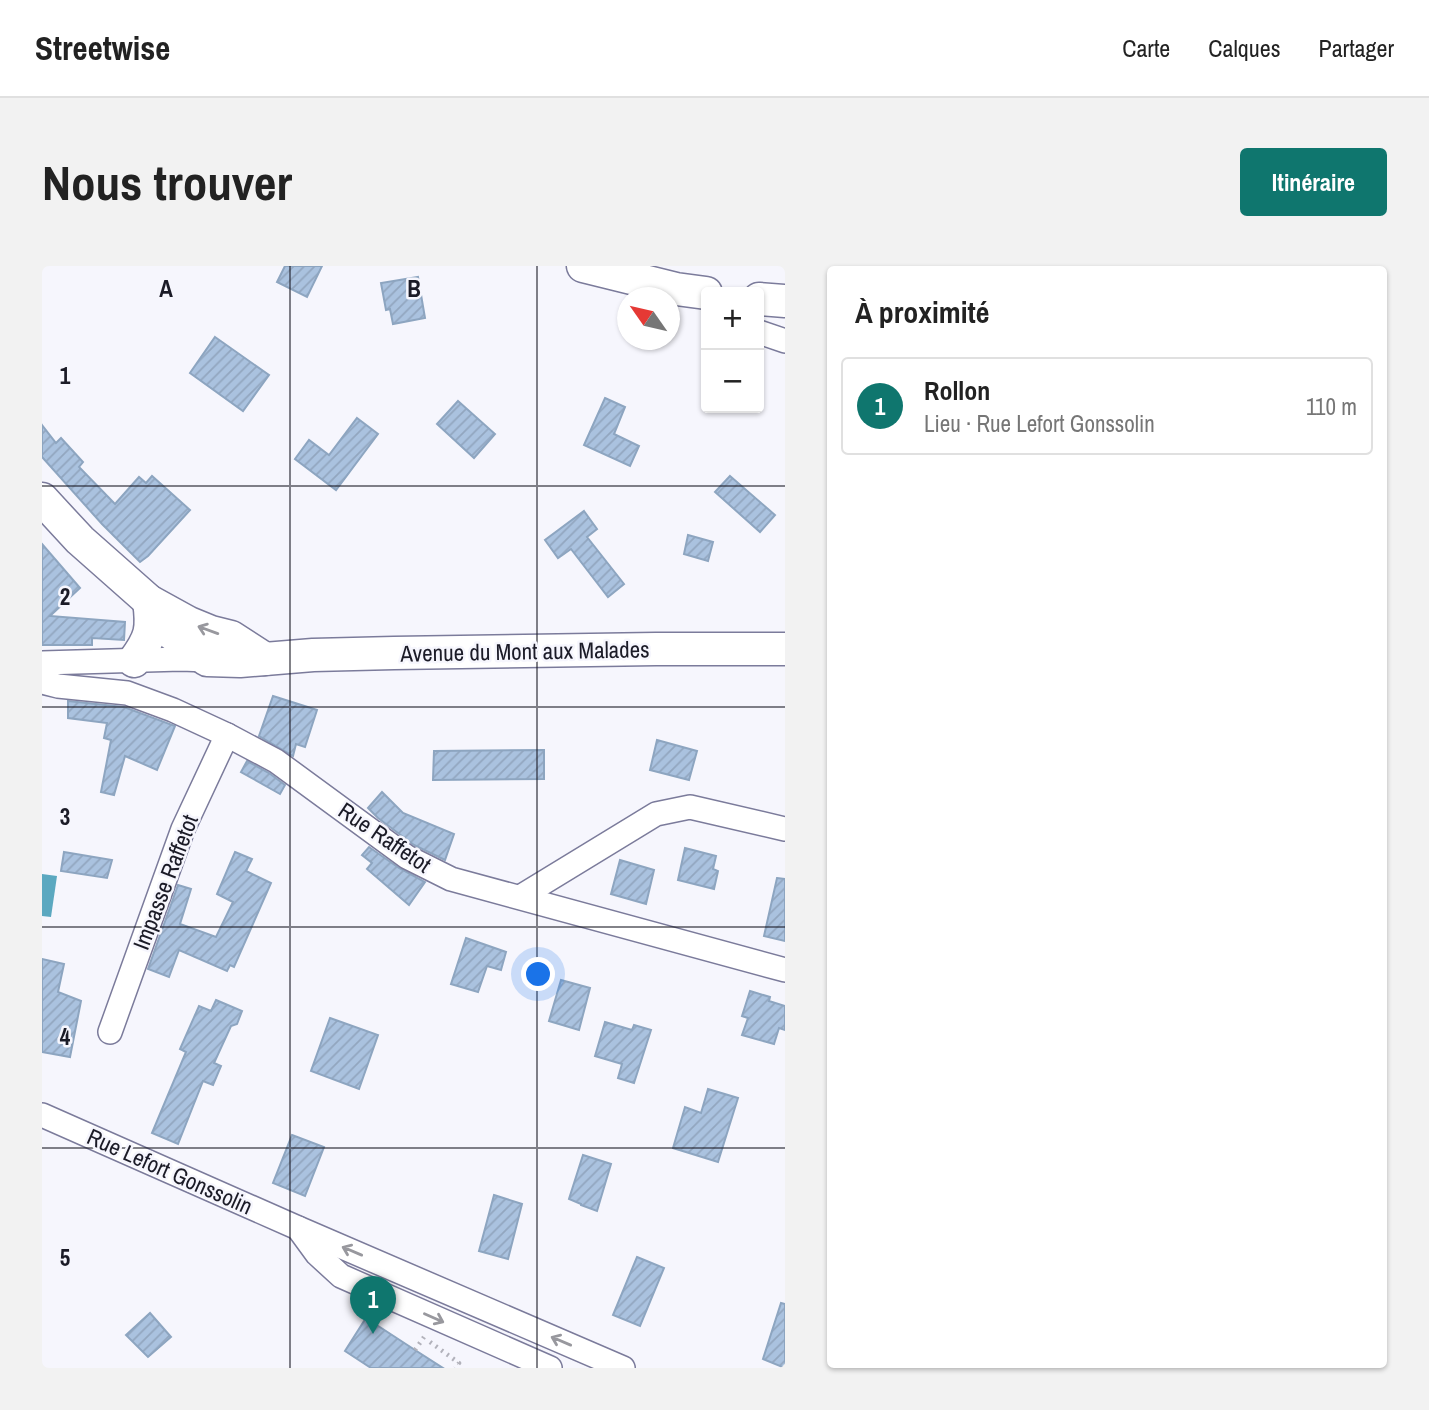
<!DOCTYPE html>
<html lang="fr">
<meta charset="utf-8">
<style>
:root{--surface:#fff;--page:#f2f2f2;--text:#222;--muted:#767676;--line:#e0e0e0;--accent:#0f766e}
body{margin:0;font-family:"Archivo Narrow",sans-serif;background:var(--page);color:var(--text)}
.controls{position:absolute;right:21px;top:21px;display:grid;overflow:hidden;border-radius:7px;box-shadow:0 2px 5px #0004}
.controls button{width:63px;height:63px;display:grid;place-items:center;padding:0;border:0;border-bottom:2px solid var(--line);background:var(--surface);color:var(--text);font:35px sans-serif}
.compass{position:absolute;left:575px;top:21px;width:63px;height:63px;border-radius:50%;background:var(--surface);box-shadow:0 2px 5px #0004;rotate:304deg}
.you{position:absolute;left:497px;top:709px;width:24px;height:24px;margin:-18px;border:5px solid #fff;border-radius:50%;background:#1a73e8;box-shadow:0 0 0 10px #1a73e833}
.badge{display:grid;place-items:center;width:46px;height:46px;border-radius:50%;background:var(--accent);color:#fff;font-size:23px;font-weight:700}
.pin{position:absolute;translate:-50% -58px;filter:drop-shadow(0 2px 4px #0008)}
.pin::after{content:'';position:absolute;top:37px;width:24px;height:21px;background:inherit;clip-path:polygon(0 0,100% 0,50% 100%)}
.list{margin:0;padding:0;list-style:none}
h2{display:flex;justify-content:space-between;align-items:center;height:91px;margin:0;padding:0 28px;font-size:30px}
h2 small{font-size:23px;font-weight:400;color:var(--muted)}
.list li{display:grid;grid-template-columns:46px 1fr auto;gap:21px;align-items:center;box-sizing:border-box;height:98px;margin:0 14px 14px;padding:0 14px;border:2px solid var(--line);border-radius:7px}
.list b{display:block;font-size:26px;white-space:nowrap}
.list p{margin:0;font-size:23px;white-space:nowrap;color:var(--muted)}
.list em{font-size:23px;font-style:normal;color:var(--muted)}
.map{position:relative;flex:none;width:743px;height:1102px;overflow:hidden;border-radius:7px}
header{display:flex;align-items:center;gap:42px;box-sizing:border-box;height:98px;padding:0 35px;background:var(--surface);border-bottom:2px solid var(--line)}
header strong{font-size:33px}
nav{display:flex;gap:38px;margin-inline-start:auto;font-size:24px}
.intro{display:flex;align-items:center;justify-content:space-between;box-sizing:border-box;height:168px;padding:0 42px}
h1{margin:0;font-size:49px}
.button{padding:18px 32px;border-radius:7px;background:var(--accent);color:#fff;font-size:24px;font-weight:700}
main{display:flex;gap:42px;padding:0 42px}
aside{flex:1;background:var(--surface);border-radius:7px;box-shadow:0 2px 5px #0004}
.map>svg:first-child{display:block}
.water{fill:#5ba8c0}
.building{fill:url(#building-hatch);stroke:#8da5c0;stroke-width:2}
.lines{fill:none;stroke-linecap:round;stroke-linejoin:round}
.street-casing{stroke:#7b7b9b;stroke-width:26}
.secondary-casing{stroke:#7b7b9b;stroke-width:35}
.path{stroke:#b2b2bb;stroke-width:4.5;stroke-dasharray:2 5;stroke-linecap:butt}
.street{stroke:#fff;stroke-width:23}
.secondary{stroke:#fff;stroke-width:32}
.oneway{stroke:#98989e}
.grid{fill:none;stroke:#1b1b27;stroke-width:2;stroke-opacity:0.55}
.labels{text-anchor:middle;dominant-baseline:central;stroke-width:5;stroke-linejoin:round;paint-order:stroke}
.street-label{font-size:23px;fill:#1b1b27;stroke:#f6f6fd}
.grid-label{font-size:23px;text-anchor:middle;font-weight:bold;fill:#1b1b27;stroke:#f6f6fd;stroke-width:5;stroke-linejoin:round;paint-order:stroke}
</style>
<header>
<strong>Streetwise</strong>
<nav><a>Carte</a><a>Calques</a><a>Partager</a></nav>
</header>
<div class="intro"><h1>Nous trouver</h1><a class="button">Itinéraire</a></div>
<main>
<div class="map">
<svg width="743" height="1102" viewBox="0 0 743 1102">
<defs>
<pattern id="building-hatch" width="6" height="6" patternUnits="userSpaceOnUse" patternTransform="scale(1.75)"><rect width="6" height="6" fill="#aac2df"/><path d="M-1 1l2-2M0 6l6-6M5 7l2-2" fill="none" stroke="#92a6bf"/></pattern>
</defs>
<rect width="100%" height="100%" fill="#f6f6fd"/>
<polygon class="water" points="0,608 15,610 9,651 0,650"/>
<g class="building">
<polygon points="243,0 280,0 265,31 235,16"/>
<polygon points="376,11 383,52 351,58 348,43 344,44 339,17"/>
<polygon points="173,71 227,109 201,145 148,107"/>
<polygon points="563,132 583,141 572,168 597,180 588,200 542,179"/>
<polygon points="416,135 453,168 432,192 395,158"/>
<polygon points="315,152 336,168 294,224 253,193 267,174 287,189"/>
<polygon points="0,159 14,177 19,172 41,196 37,201 73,238 97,211 104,217 110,210 148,244 106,290 98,296 60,258 0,191"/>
<polygon points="688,210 733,249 718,266 673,226"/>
<polygon points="542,245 555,263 545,271 582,318 566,331 529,283 516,292 503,274"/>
<polygon points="646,269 671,276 666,295 642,288"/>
<polygon points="0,278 38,322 8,350 83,356 82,374 50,372 50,379 0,379"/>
<polygon points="231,430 275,444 263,481 254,478 251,490 217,470"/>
<polygon points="26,435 82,441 133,460 115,504 83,490 72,529 59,526 69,474 62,472 65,457 26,452"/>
<polygon points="615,474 655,485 647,514 608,504"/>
<polygon points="502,484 502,513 391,514 392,485"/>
<polygon points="205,495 227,507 243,519 238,528 199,506"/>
<polygon points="340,526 361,547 412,568 403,594 372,579 336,552 326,542"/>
<polygon points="327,581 357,602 383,616 367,639 325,603 330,597 320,589"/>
<polygon points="643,582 674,590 671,603 676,605 672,623 636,614"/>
<polygon points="22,586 70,594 65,612 19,605"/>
<polygon points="193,586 210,593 204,605 229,617 192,701 188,699 185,705 137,684 127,711 106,703 136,619 149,623 138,658 174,671 191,636 175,628"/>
<polygon points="578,594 612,604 604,638 569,628"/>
<polygon points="735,612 743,613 743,675 722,670"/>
<polygon points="424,672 464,686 459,704 445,700 436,726 409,718"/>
<polygon points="0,693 22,698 16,726 39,735 28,791 0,786"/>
<polygon points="519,714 548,722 537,764 507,755"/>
<polygon points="708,725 728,731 727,735 743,740 743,764 737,762 732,778 700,769 706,752 700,750"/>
<polygon points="174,734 200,745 195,758 189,760 172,797 179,800 171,819 161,815 136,878 110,867 144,786 138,783 157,740 169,745"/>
<polygon points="288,752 336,769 317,823 269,805"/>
<polygon points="563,756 590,764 592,759 609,764 592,817 576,812 580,798 553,790"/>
<polygon points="666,823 696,832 676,896 631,882 643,841 659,847"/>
<polygon points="250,869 282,881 263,930 231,917"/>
<polygon points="541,889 569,898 555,945 539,939 539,938 527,933"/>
<polygon points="452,929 480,938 466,993 437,985"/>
<polygon points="595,991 622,1002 598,1060 571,1049"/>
<polygon points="739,1037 743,1038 743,1102 721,1093"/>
<polygon points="108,1047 129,1071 106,1091 84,1069"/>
<polygon points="324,1052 373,1084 401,1102 329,1102 303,1085"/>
</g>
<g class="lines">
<g class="street-casing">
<g id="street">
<polyline points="717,66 743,75"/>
<polyline points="0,397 139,393 165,394"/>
<polyline points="0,416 16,420 85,427 131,444 185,469 234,495 365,591 409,613 743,704"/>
<polyline points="478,631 614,548 648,541 743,563"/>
<polyline points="68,766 141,563 185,469"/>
<polyline points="0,849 256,962 581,1102"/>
<polyline points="256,962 275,988 299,1010 508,1102"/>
</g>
</g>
<g class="secondary-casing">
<g id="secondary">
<polyline points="541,0 634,23 664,27"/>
<polyline points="717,33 743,35"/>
<polyline points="0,233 38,274 107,335 147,357 169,366 189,371 223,393"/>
<polyline points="109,352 165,394 198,395 271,389 352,387 614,383 743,383"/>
<path d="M92 395C109 372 111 363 107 335"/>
</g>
</g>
<g class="path">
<polyline points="388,1076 417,1097 413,1102"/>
<polyline points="373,1084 382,1071"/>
</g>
<use href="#street" class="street"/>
<use href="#secondary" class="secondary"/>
</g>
<defs><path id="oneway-shaft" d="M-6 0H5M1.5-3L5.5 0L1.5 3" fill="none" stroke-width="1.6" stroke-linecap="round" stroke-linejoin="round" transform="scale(1.75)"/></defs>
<g class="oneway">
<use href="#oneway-shaft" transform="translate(166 364) rotate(-160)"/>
<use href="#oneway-shaft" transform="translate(310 985) rotate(-157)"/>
<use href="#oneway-shaft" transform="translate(392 1052) rotate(24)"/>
<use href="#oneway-shaft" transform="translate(519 1075) rotate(-157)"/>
</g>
<path class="grid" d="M248 0V1102M495 0V1102M0 220H743M0 441H743M0 661H743M0 882H743"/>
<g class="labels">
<g class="street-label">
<text transform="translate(483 385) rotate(-1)">Avenue du Mont aux Malades</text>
<text transform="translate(343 571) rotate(34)">Rue Raffetot</text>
<text transform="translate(123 616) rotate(-69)">Impasse Raffetot</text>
<text transform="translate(128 905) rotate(24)">Rue Lefort Gonssolin</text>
</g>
</g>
<g class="grid-label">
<text x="124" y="31">A</text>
<text x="372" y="31">B</text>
<text x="23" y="118">1</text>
<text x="23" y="339">2</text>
<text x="23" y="559">3</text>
<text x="23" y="779">4</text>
<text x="23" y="1000">5</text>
</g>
</svg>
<div class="controls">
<button>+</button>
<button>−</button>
</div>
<svg class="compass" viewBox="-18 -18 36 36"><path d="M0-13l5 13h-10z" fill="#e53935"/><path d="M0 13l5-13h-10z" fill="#767676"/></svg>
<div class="you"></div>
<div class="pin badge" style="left:331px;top:1068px">1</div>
</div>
<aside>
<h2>À proximité<small></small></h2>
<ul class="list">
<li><span class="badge">1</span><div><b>Rollon</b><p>Lieu · Rue Lefort Gonssolin</p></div><em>110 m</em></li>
</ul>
</aside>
</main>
